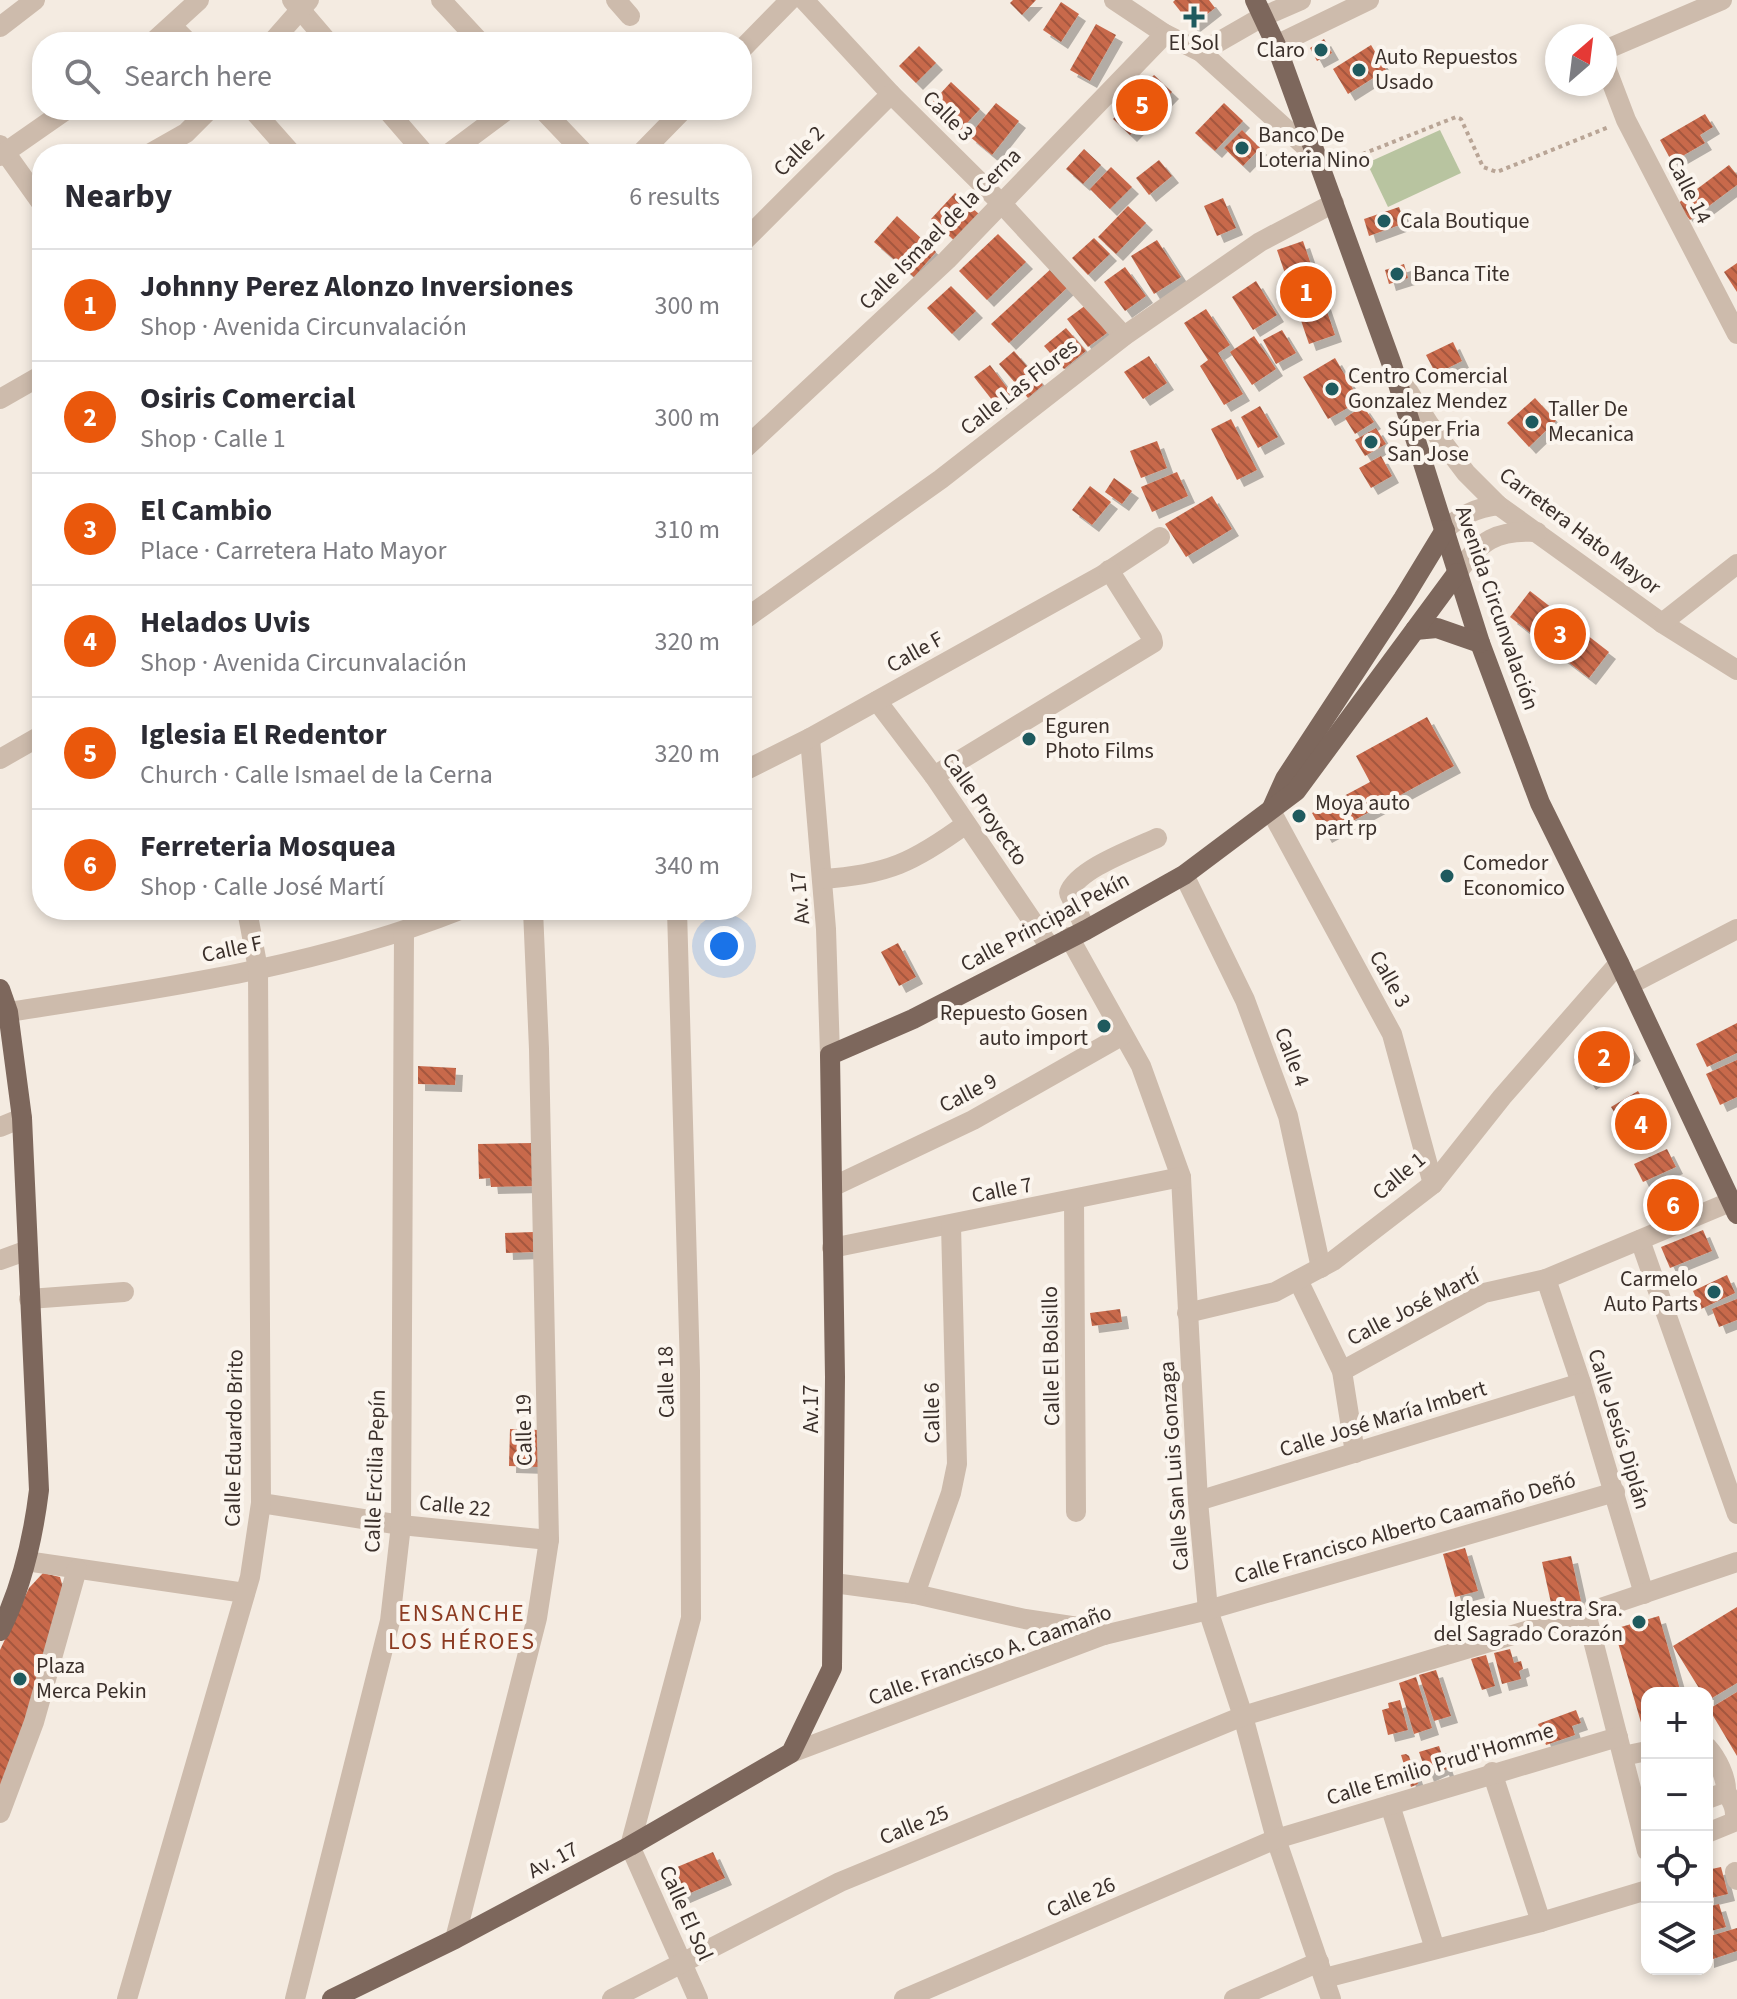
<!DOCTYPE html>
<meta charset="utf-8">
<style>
:root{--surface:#fff;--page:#f2f2f3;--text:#2b2b33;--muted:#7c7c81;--line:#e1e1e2;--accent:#ea580c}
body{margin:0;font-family:"Source Sans 3",sans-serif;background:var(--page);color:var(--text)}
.controls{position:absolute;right:24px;bottom:24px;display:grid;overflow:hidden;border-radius:16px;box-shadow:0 4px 12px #0003}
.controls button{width:72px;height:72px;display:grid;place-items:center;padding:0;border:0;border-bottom:2px solid var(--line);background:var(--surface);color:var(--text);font:40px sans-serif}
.compass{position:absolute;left:1545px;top:24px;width:72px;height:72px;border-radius:50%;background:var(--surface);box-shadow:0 4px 12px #0003;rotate:28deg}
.you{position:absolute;left:724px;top:946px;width:28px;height:28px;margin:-20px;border:6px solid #fff;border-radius:50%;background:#1a73e8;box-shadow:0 0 0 12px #1a73e833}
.badge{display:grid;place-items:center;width:52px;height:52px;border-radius:50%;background:var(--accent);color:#fff;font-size:26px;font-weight:700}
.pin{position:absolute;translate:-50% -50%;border:4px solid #fff;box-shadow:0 2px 8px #0006}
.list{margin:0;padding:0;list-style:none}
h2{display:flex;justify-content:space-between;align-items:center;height:104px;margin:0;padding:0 32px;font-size:34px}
h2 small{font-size:26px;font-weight:400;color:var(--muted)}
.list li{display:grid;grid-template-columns:52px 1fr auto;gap:24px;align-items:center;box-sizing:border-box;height:112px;padding:0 32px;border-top:2px solid var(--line)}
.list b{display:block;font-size:30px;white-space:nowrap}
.list p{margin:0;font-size:26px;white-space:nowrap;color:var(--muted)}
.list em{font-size:26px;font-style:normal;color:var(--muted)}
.icon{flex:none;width:44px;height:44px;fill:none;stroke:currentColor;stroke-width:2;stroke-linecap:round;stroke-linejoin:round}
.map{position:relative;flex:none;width:1737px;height:1999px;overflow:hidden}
.search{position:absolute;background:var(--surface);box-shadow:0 4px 12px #0003;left:32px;top:32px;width:720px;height:88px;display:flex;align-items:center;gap:20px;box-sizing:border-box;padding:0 28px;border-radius:32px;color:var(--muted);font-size:30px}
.panel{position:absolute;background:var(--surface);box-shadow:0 4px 12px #0003;left:32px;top:144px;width:720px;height:776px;border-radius:32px}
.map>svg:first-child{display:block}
.garden{fill:#b8c4a0}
.building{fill:url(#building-back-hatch);filter:url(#shadow)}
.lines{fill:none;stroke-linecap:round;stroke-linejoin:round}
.path{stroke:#b9a596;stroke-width:4;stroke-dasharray:4 4;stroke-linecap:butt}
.minor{stroke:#cdbbac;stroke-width:20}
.major{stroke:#7d675c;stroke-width:20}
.poi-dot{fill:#1f5a5e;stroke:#fbf5ee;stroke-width:3}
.labels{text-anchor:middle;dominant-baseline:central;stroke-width:8;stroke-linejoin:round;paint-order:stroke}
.poi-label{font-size:22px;fill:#3b302b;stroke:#fbf5ee;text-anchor:start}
.street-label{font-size:22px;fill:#3b302b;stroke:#fbf5ee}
.neighbourhood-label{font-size:24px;letter-spacing:2px;fill:#8c3b22;stroke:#fbf5ee}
</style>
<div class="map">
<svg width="1737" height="1999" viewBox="0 0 1737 1999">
<defs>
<pattern id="building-back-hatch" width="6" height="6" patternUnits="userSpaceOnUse" patternTransform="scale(2)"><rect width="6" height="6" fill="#c8694b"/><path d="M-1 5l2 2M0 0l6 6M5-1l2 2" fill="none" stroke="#a4573f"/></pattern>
<filter id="shadow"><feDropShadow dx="7" dy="7" stdDeviation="0" flood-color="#0004"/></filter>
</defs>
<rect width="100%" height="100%" fill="#f4ebe1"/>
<polygon class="garden" points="1440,130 1461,173 1388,207 1367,163"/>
<g class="building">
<polygon points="1013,0 1036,0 1022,15 1010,3"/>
<polygon points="1175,0 1209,0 1215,8 1192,26 1173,2"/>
<polygon points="1061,2 1079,14 1061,42 1043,30"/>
<polygon points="1096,24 1116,35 1090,81 1070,70"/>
<polygon points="1324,39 1332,53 1317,61 1310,48"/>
<polygon points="1371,45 1386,70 1348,94 1333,69"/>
<polygon points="919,46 936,63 916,83 899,66"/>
<polygon points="1154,75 1172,92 1130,135 1113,119"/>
<polygon points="951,82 980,109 957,134 928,107"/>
<polygon points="996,103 1019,121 992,155 969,136"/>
<polygon points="1224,103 1243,121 1215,151 1195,133"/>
<polygon points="1705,114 1713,127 1700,135 1705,143 1672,162 1660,140"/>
<polygon points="1242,130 1260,148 1243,166 1224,148"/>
<polygon points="1084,149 1101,165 1083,184 1066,169"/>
<polygon points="1159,160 1172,176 1149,195 1136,178"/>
<polygon points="1729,165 1737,175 1737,185 1690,220 1677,204"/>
<polygon points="1111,167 1132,187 1110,209 1090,189"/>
<polygon points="955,193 979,214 955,241 931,219"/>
<polygon points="1223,198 1236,228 1217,236 1204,206"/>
<polygon points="1128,206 1146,223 1116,254 1098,237"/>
<polygon points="1399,207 1405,223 1369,236 1364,219"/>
<polygon points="897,216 936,252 914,277 874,242"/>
<polygon points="998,234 1026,262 987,300 959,271"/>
<polygon points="1094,238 1110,254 1088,275 1072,258"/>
<polygon points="1157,240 1181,277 1154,294 1131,256"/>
<polygon points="1303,241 1335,335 1309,344 1277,250"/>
<polygon points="1737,263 1737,292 1724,272"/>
<polygon points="1404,264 1408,278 1389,284 1385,270"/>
<polygon points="1053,267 1070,285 1009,343 991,324"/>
<polygon points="1125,267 1146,296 1125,311 1104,282"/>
<polygon points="1256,281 1277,315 1253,330 1232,297"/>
<polygon points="951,286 976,311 952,334 927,308"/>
<polygon points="1086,305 1107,333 1088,347 1067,319"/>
<polygon points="1206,309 1230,345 1218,353 1243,394 1224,405 1200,366 1208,360 1184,323"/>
<polygon points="1066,328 1086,351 1064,369 1044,346"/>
<polygon points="1282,330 1296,353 1276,364 1263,340"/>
<polygon points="1254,336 1276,369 1252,385 1230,352"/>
<polygon points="1453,342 1462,361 1436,374 1426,355"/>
<polygon points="1014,351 1043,385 1028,398 999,364"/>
<polygon points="1149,356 1167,383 1143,399 1124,372"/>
<polygon points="1335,358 1360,401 1328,419 1303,377"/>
<polygon points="990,365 1011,393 996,405 974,377"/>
<polygon points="1535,398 1556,421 1529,447 1507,423"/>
<polygon points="1260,406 1278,437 1258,448 1241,417"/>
<polygon points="1363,406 1374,422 1355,434 1345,418"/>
<polygon points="1231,419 1257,470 1237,480 1211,429"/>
<polygon points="1376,428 1386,444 1365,456 1355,440"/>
<polygon points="1157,441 1167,468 1141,478 1130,451"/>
<polygon points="1381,456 1392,476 1371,488 1359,468"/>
<polygon points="1177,472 1188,496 1152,512 1141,487"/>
<polygon points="1114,478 1132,491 1122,504 1105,492"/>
<polygon points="1090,486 1111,502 1092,525 1072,510"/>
<polygon points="1212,496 1232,529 1186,557 1165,524"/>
<polygon points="1530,591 1609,652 1589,678 1510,617"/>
<polygon points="1427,717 1454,766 1325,836 1312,813 1370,782 1356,756"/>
<polygon points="898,943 916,977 899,986 881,952"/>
<polygon points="1737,1023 1737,1053 1707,1067 1696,1044"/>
<polygon points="1619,1031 1634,1054 1589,1083 1574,1059"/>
<polygon points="1737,1060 1737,1097 1720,1105 1706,1074"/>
<polygon points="418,1066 456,1068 455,1085 418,1084"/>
<polygon points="1638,1091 1645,1103 1618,1118 1611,1107"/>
<polygon points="1652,1104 1664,1123 1629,1144 1617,1125"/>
<polygon points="536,1143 537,1186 491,1187 490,1178 479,1179 478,1144"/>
<polygon points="1667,1149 1676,1167 1643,1182 1634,1164"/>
<polygon points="1681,1186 1692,1209 1664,1223 1653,1200"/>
<polygon points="1703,1230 1712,1251 1670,1268 1661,1247"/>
<polygon points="534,1232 534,1252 506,1253 505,1233"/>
<polygon points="1727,1275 1735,1293 1701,1309 1693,1291"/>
<polygon points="1737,1299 1737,1320 1719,1327 1712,1309"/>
<polygon points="1120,1309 1122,1322 1092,1326 1090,1313"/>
<polygon points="510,1429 539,1430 539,1467 509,1466"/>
<polygon points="1465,1548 1478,1591 1455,1597 1443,1554"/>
<polygon points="1571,1556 1582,1606 1553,1612 1542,1562"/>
<polygon points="43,1573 60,1577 63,1588 44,1665 0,1791 0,1650 29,1588"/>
<polygon points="1737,1607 1737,1683 1707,1701 1707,1693 1702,1693 1673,1646"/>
<polygon points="1659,1616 1681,1693 1647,1693 1647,1724 1642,1726 1614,1629"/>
<polygon points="1510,1649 1514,1663 1521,1661 1523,1669 1519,1671 1521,1679 1502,1684 1494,1653"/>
<polygon points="1486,1655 1495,1686 1482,1690 1471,1659"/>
<polygon points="1436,1670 1451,1716 1434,1721 1419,1675"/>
<polygon points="1416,1677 1432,1728 1414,1734 1399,1683"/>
<polygon points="1737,1692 1737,1756 1709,1709"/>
<polygon points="1400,1700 1408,1730 1388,1735 1382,1710 1389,1708 1388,1703"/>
<polygon points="1576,1710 1581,1723 1572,1726 1575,1735 1546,1745 1538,1724"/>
<polygon points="1439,1746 1447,1769 1443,1771 1442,1768 1427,1775 1419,1752"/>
<polygon points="1406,1754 1409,1756 1418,1784 1411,1787 1401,1755"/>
<polygon points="713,1852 725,1878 681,1897 670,1870"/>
<polygon points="1721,1867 1728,1894 1707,1899 1707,1870"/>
<polygon points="1719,1904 1726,1927 1707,1932 1707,1907"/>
<polygon points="1737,1928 1737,1951 1707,1961 1707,1937"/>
</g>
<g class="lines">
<polyline class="path" points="1340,163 1456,117 1461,119 1483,167 1497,172 1609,127"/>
<g class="minor">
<polyline points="292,0 328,42"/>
<polyline points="441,0 480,42"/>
<polyline points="616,0 630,16"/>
<polyline points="804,0 891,94 1002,204 1124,336"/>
<polyline points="1114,0 1165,34 1201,52 1318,158"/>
<polyline points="172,26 188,42"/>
<polyline points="0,27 35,0"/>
<polyline points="153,42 199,0"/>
<polyline points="272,42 309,0"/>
<polyline points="1276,45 1369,0"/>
<polyline points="742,49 790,0"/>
<polyline points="1605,50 1722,0"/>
<polyline points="1201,52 1262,17 1301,0"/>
<polyline points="1605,65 1626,120 1737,334"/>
<polyline points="253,110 292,154"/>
<polyline points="387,110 425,154"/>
<polyline points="543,110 585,154"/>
<polyline points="0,145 42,204"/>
<polyline points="149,154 186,133 209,110"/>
<polyline points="448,154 507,110"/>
<polyline points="640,154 683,110"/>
<polyline points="0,156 66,110"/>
<polyline points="742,243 891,94"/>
<polyline points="1400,378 1429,424 1466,473 1498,505 1662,623 1737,670"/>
<polyline points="0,399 42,375"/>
<polyline points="742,451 947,260 1165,34"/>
<path d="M1445 530C1461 515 1476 508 1498 505"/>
<path d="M1457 573C1481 540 1496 530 1537 532"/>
<polyline points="742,621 941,479 1124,336 1260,242 1334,203"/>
<polyline points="1662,623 1737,564"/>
<polyline points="877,701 934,776 1050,947"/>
<polyline points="810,738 826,929 830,1055"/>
<polyline points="0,759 42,735"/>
<polyline points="742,772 810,738 1101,576 1160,537"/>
<polyline points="934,776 1153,643 1152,638 1109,570"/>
<polyline points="1271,811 1392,1034 1433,1184"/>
<polyline points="1184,875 1245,1000 1288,1116 1321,1268"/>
<path d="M822 879C887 875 914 862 966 824"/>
<polyline points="677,910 690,1371 691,1618 630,1846 698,1999"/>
<path d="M1086 930 1069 893C1077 869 1134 849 1157 838"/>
<polyline points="1069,937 1141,1066 1181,1177 1198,1501 1208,1610 1243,1716 1276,1839 1331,1999"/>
<polyline points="1629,985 1737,929"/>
<path d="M8 1012C160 989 316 967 460 910"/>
<polyline points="0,1127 22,1118"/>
<polyline points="832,1187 973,1120 1123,1035"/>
<polyline points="1074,1200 1076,1512"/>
<polyline points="1640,1240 1737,1514"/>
<polyline points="832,1248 1181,1177"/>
<polyline points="0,1260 28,1250"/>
<polyline points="1546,1279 1581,1383 1644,1594"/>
<polyline points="1298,1280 1342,1371 1355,1453"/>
<polyline points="29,1299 124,1292"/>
<polyline points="1187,1313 1275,1292 1333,1261 1433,1184 1502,1097 1619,963"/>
<polyline points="1342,1371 1484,1293 1546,1279 1730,1202"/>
<polyline points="1198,1501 1581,1383"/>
<polyline points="261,1503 401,1525 549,1540"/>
<polyline points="26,1561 245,1593"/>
<polyline points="834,1583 915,1594 1025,1619 1078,1627 1104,1635"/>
<polyline points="915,1594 951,1493 957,1464 951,1225"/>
<polyline points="1586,1613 1647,1851"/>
<path d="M1707 1747C1717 1758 1727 1778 1726 1792L1707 1799"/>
<polyline points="791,1753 1104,1635 1208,1610 1615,1492"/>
<polyline points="1623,1756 1647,1751"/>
<polyline points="1492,1772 1541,1922"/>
<polyline points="1390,1805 1435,1949"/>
<polyline points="0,1813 34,1722 77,1569"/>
<path d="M1707 1833 1734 1822C1737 1811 1733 1802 1726 1792"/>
<polyline points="1735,1872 1737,1880"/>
<polyline points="455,1939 537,1618 549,1540 539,1049 533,910"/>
<polyline points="1325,1978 1541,1922 1647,1890"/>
<polyline points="127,1999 250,1577 261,1503 258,969 247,910"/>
<polyline points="295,1999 390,1621 401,1525 404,932"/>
<polyline points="612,1999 840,1882 1243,1716 1586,1613 1737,1562"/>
<polyline points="904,1999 1276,1839 1618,1737"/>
<polyline points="1234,1999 1319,1962"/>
</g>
<g class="major">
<polyline points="1255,0 1276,45 1392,365 1480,643 1540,803 1619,963 1737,1214"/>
<polyline points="1415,630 1437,628 1480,643"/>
<polyline points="1272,808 1285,779 1403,599 1445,530"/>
<path d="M0 989 8 1012 22 1118 39 1490C33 1539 22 1587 0 1631"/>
<polyline points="332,1999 455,1939 630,1846 791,1753 832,1668 835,1377 830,1055 913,1019 1086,930 1184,875 1296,791 1457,573"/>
</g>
</g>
<g class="poi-dot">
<path d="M1190 5h8v8h8v8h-8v8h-8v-8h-8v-8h8z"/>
<circle cx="1321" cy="50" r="8"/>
<circle cx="1359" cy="70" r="8"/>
<circle cx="1242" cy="148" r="8"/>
<circle cx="1384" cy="221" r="8"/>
<circle cx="1397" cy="274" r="8"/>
<circle cx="1332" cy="389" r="8"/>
<circle cx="1532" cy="422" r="8"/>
<circle cx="1371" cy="442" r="8"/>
<circle cx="1029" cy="739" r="8"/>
<circle cx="1299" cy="816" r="8"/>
<circle cx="1447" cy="876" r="8"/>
<circle cx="1104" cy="1026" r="8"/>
<circle cx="1714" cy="1292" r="8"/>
<circle cx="1639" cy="1622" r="8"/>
<circle cx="20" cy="1679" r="8"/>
</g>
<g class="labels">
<g class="poi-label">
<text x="1194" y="43" text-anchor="middle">El Sol</text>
<text x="1305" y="50" text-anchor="end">Claro</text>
<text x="1375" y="57">Auto Repuestos<tspan x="1375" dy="25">Usado</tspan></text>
<text x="1258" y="135">Banco De<tspan x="1258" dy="25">Loteria Nino</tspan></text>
<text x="1400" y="221">Cala Boutique</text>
<text x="1413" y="274">Banca Tite</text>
<text x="1348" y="376">Centro Comercial<tspan x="1348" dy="25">Gonzalez Mendez</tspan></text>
<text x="1548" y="409">Taller De<tspan x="1548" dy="25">Mecanica</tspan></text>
<text x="1387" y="429">Súper Fria<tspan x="1387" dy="25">San Jose</tspan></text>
<text x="1045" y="726">Eguren<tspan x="1045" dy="25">Photo Films</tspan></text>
<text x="1315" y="803">Moya auto<tspan x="1315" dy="25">part rp</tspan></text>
<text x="1463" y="863">Comedor<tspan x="1463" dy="25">Economico</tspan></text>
<text x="1088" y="1013" text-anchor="end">Repuesto Gosen<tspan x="1088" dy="25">auto import</tspan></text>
<text x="1698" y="1279" text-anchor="end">Carmelo<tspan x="1698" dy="25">Auto Parts</tspan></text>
<text x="1623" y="1609" text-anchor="end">Iglesia Nuestra Sra.<tspan x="1623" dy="25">del Sagrado Corazón</tspan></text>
<text x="36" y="1666">Plaza<tspan x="36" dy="25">Merca Pekin</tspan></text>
</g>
<g class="street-label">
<text transform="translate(948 116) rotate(45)">Calle 3</text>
<text transform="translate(799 151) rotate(-45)">Calle 2</text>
<text transform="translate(1689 190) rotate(63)">Calle 14</text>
<text transform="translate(940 229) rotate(-45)">Calle Ismael de la Cerna</text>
<text transform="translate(1019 387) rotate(-38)">Calle Las Flores</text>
<text transform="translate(1580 531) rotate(37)">Carretera Hato Mayor</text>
<text transform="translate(1497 608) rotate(71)">Avenida Circunvalación</text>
<text transform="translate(915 652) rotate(-29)">Calle F</text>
<text transform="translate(985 809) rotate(55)">Calle Proyecto</text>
<text transform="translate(800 898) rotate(-95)">Av. 17</text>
<text transform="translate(1045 922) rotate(-28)">Calle Principal Pekín</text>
<text transform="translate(232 949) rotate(-12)">Calle F</text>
<text transform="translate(1390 979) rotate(61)">Calle 3</text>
<text transform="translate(1292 1057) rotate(69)">Calle 4</text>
<text transform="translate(968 1093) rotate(-27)">Calle 9</text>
<text transform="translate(1399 1176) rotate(-40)">Calle 1</text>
<text transform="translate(1002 1190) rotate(-11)">Calle 7</text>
<text transform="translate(1413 1307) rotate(-27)">Calle José Martí</text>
<text transform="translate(1051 1356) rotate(-91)">Calle El Bolsillo</text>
<text transform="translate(666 1382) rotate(-91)">Calle 18</text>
<text transform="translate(811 1409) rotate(-90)">Av.17</text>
<text transform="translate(932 1413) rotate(-91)">Calle 6</text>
<text transform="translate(1383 1419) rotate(-17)">Calle José María Imbert</text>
<text transform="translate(1619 1429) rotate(73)">Calle Jesús Diplán</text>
<text transform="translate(524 1430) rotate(-91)">Calle 19</text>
<text transform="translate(234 1438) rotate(-89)">Calle Eduardo Brito</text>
<text transform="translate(1174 1466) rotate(-94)">Calle San Luis Gonzaga</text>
<text transform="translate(375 1471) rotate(-88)">Calle Ercilia Pepín</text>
<text transform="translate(455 1506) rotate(6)">Calle 22</text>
<text transform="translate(1405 1528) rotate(-16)">Calle Francisco Alberto Caamaño Deñó</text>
<text transform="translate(990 1655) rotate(-20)">Calle. Francisco A. Caamaño</text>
<text transform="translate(1440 1764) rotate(-17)">Calle Emilio Prud'Homme</text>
<text transform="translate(914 1825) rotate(-22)">Calle 25</text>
<text transform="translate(553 1860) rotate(-28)">Av. 17</text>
<text transform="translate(1081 1897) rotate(-23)">Calle 26</text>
<text transform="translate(686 1913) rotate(66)">Calle El Sol</text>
</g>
<g class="neighbourhood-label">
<text x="462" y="1613">ENSANCHE<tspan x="462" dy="28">LOS HÉROES</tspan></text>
</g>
</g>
</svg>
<div class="controls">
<button>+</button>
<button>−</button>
<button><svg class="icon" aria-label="locate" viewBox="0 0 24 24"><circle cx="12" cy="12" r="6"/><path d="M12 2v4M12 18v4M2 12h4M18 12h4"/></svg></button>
<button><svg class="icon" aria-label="layers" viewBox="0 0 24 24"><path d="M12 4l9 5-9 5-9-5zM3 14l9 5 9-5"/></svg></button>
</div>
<svg class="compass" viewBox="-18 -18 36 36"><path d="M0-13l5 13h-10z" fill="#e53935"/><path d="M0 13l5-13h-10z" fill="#7c7c81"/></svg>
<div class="you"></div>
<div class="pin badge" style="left:1306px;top:292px">1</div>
<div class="pin badge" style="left:1604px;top:1057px">2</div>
<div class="pin badge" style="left:1560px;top:634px">3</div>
<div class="pin badge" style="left:1641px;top:1124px">4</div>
<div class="pin badge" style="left:1142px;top:105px">5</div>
<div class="pin badge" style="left:1673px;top:1205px">6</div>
<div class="search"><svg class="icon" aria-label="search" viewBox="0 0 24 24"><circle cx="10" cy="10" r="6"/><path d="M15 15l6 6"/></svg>Search here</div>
<section class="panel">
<h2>Nearby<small>6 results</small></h2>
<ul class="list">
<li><span class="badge">1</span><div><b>Johnny Perez Alonzo Inversiones</b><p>Shop · Avenida Circunvalación</p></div><em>300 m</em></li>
<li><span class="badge">2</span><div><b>Osiris Comercial</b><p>Shop · Calle 1</p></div><em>300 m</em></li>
<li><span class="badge">3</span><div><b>El Cambio</b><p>Place · Carretera Hato Mayor</p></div><em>310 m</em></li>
<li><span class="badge">4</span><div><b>Helados Uvis</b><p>Shop · Avenida Circunvalación</p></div><em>320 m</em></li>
<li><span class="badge">5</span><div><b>Iglesia El Redentor</b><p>Church · Calle Ismael de la Cerna</p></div><em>320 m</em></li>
<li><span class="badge">6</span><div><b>Ferreteria Mosquea</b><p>Shop · Calle José Martí</p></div><em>340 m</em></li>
</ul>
</section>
</div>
